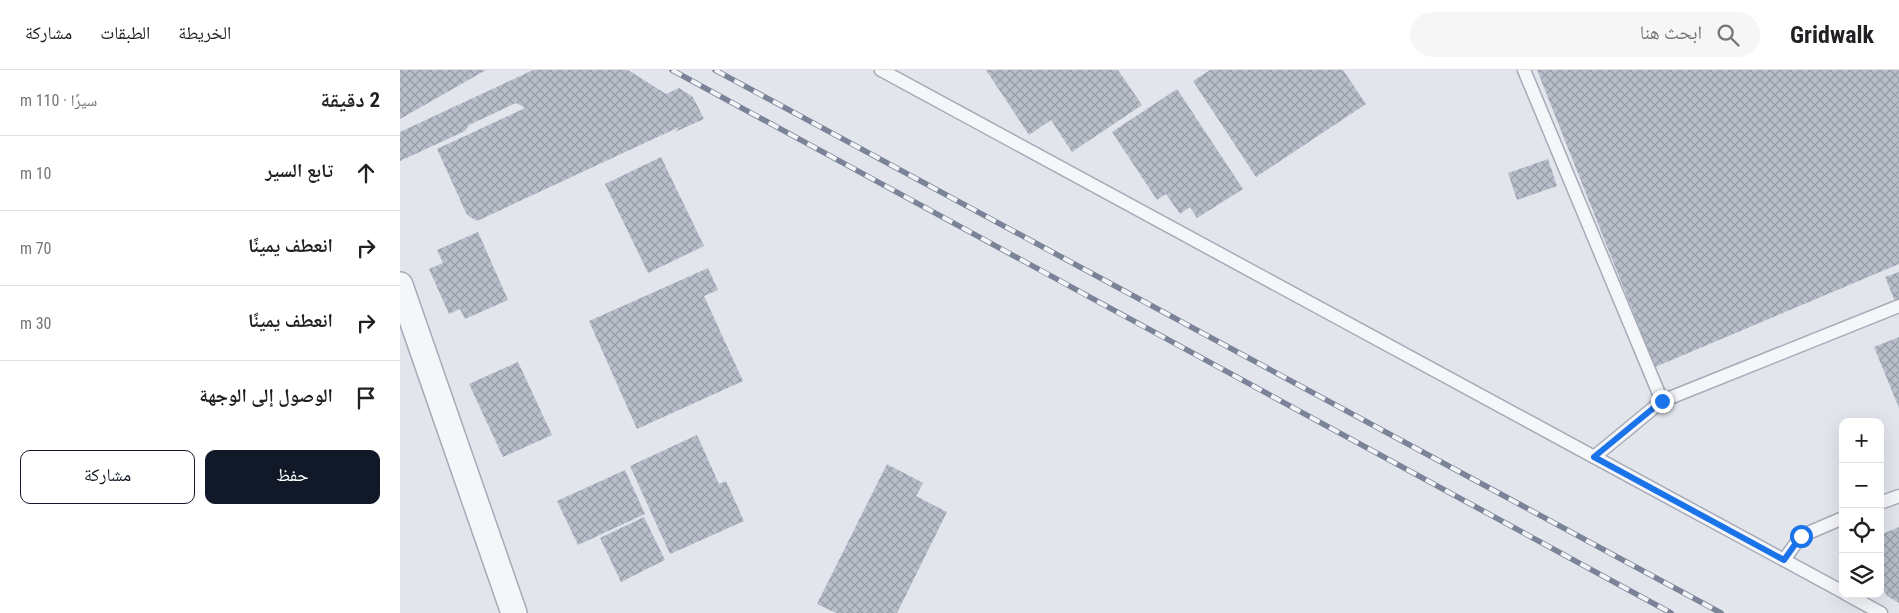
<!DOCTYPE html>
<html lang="ar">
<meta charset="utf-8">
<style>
:root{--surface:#fff;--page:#f6f6f6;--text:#202124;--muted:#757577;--line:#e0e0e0;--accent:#111827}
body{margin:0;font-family:"Roboto Condensed","Noto Naskh Arabic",sans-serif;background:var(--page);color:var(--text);direction:rtl}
.controls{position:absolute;right:15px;bottom:15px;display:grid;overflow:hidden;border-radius:10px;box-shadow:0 5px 20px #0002}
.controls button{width:45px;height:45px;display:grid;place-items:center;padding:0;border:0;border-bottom:1px solid var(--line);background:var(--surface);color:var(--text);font:25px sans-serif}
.stop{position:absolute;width:15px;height:15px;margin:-11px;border:4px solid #1a73e8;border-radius:50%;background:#fff}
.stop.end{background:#1a73e8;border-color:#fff;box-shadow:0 1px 5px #0008}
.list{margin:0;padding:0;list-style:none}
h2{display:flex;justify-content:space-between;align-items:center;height:65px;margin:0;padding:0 20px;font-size:21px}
h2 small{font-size:16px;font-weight:400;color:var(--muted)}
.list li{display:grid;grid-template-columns:32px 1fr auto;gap:15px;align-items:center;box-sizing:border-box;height:75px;padding:0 20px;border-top:1px solid var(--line)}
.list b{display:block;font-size:19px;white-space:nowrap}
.list em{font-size:16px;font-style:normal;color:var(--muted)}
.actions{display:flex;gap:10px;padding:15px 20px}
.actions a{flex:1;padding:11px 0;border:1px solid var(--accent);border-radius:10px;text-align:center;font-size:18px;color:var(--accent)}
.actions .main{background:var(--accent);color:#fff}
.icon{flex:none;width:28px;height:28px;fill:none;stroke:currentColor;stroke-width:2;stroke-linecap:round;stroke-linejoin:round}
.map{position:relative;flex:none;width:1499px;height:543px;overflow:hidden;direction:ltr}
header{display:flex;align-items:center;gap:30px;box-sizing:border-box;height:70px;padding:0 25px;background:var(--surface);border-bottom:1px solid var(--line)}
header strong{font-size:24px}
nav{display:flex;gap:28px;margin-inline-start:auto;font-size:18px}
.search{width:350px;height:45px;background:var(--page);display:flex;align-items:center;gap:12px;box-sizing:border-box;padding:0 18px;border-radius:28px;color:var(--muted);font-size:19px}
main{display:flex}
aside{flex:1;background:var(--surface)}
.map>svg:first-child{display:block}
.building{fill:url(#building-cross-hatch)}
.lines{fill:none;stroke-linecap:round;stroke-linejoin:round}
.service-casing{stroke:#a6abb6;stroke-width:15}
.minor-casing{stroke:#a6abb6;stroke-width:28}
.service{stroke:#f5f6f9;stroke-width:12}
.minor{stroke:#f5f6f9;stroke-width:25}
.rail-casing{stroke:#7a8397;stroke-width:5.5}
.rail{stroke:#f2f4f8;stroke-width:4;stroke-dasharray:11;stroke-linecap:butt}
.route{stroke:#1a73e8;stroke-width:6}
</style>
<header>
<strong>Gridwalk</strong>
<div class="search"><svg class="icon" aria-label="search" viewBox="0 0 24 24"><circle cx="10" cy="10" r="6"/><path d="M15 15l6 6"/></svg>ابحث هنا</div>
<nav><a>الخريطة</a><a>الطبقات</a><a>مشاركة</a></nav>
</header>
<main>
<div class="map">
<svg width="1499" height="543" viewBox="0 0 1499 543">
<defs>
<pattern id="building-cross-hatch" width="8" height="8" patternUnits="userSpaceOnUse" patternTransform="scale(1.25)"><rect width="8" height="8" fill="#b8beca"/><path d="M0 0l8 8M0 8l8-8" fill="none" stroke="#969ba6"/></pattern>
</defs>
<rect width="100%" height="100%" fill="#e2e5eb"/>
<g class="building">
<polygon points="0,0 86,0 0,49"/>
<polygon points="133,0 228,0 266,24 279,18 293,27 304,49 275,62 279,57 77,151 67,145 37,79 123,39 124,37 116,33 69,55 65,61 0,91 0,62"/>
<polygon points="586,0 718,0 742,35 672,82 651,50 629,65"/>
<polygon points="810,0 943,0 966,34 856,107 793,11"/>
<polygon points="1137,0 1499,0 1499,194 1255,297"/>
<polygon points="777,19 843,119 797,148 790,137 780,144 766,124 757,130 712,62"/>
<polygon points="261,87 304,176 248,203 205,114"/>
<polygon points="1148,89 1157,116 1117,130 1108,103"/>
<polygon points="78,162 108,230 65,249 60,239 49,244 29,199 43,193 37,180"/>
<polygon points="308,198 318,220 304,226 343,311 237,359 189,251"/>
<polygon points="1499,202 1499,229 1495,231 1485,207"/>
<polygon points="1499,267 1499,338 1474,277"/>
<polygon points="118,292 152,365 103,387 69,314"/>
<polygon points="297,365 319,414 326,411 344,451 270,484 230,396"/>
<polygon points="487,394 523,413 516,426 547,442 497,543 436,543 417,534"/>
<polygon points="225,400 245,444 178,475 157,431"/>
<polygon points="244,447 265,490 221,512 200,468"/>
<polygon points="1499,457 1499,533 1487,526 1480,514 1480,465"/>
</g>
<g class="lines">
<g class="service-casing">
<g id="service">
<polyline points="481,0 1443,522"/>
<polyline points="1124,0 1262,331 1499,236"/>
<polyline points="1194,387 1262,331"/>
<polyline points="1480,433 1499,426"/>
<polyline points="1384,490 1401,466 1443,448"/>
<polyline points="1446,524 1481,543"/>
</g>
</g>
<g class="minor-casing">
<polyline id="minor" points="0,215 114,543"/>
</g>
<use href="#service" class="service"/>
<use href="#minor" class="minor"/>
<g class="rail-casing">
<g id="rail">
<polyline points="272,0 1271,543"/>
<polyline points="315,0 1321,543"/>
</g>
</g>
<use href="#rail" class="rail"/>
</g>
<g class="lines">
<polyline class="route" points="1262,331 1194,387 1384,490 1401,466"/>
</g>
</svg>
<div class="controls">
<button>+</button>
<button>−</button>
<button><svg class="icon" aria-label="locate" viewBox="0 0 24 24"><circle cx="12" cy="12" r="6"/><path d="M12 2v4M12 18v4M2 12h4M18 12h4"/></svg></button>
<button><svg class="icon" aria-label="layers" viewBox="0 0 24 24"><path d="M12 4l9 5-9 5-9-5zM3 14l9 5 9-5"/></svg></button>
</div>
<div class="stop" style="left:1401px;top:466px"></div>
<div class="stop end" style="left:1262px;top:331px"></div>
</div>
<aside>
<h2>2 دقيقة<small>سيرًا · 110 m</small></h2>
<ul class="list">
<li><svg class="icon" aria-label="ahead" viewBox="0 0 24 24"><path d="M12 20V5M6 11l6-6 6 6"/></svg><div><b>تابع السير</b></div><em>10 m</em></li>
<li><svg class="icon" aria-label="right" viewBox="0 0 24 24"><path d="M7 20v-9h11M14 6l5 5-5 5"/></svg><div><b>انعطف يمينًا</b></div><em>70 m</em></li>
<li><svg class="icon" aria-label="right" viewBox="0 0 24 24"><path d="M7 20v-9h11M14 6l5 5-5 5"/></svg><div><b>انعطف يمينًا</b></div><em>30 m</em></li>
<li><svg class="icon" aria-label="arrive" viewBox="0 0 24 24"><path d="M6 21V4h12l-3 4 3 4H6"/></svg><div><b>الوصول إلى الوجهة</b></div></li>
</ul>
<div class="actions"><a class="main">حفظ</a><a>مشاركة</a></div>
</aside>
</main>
